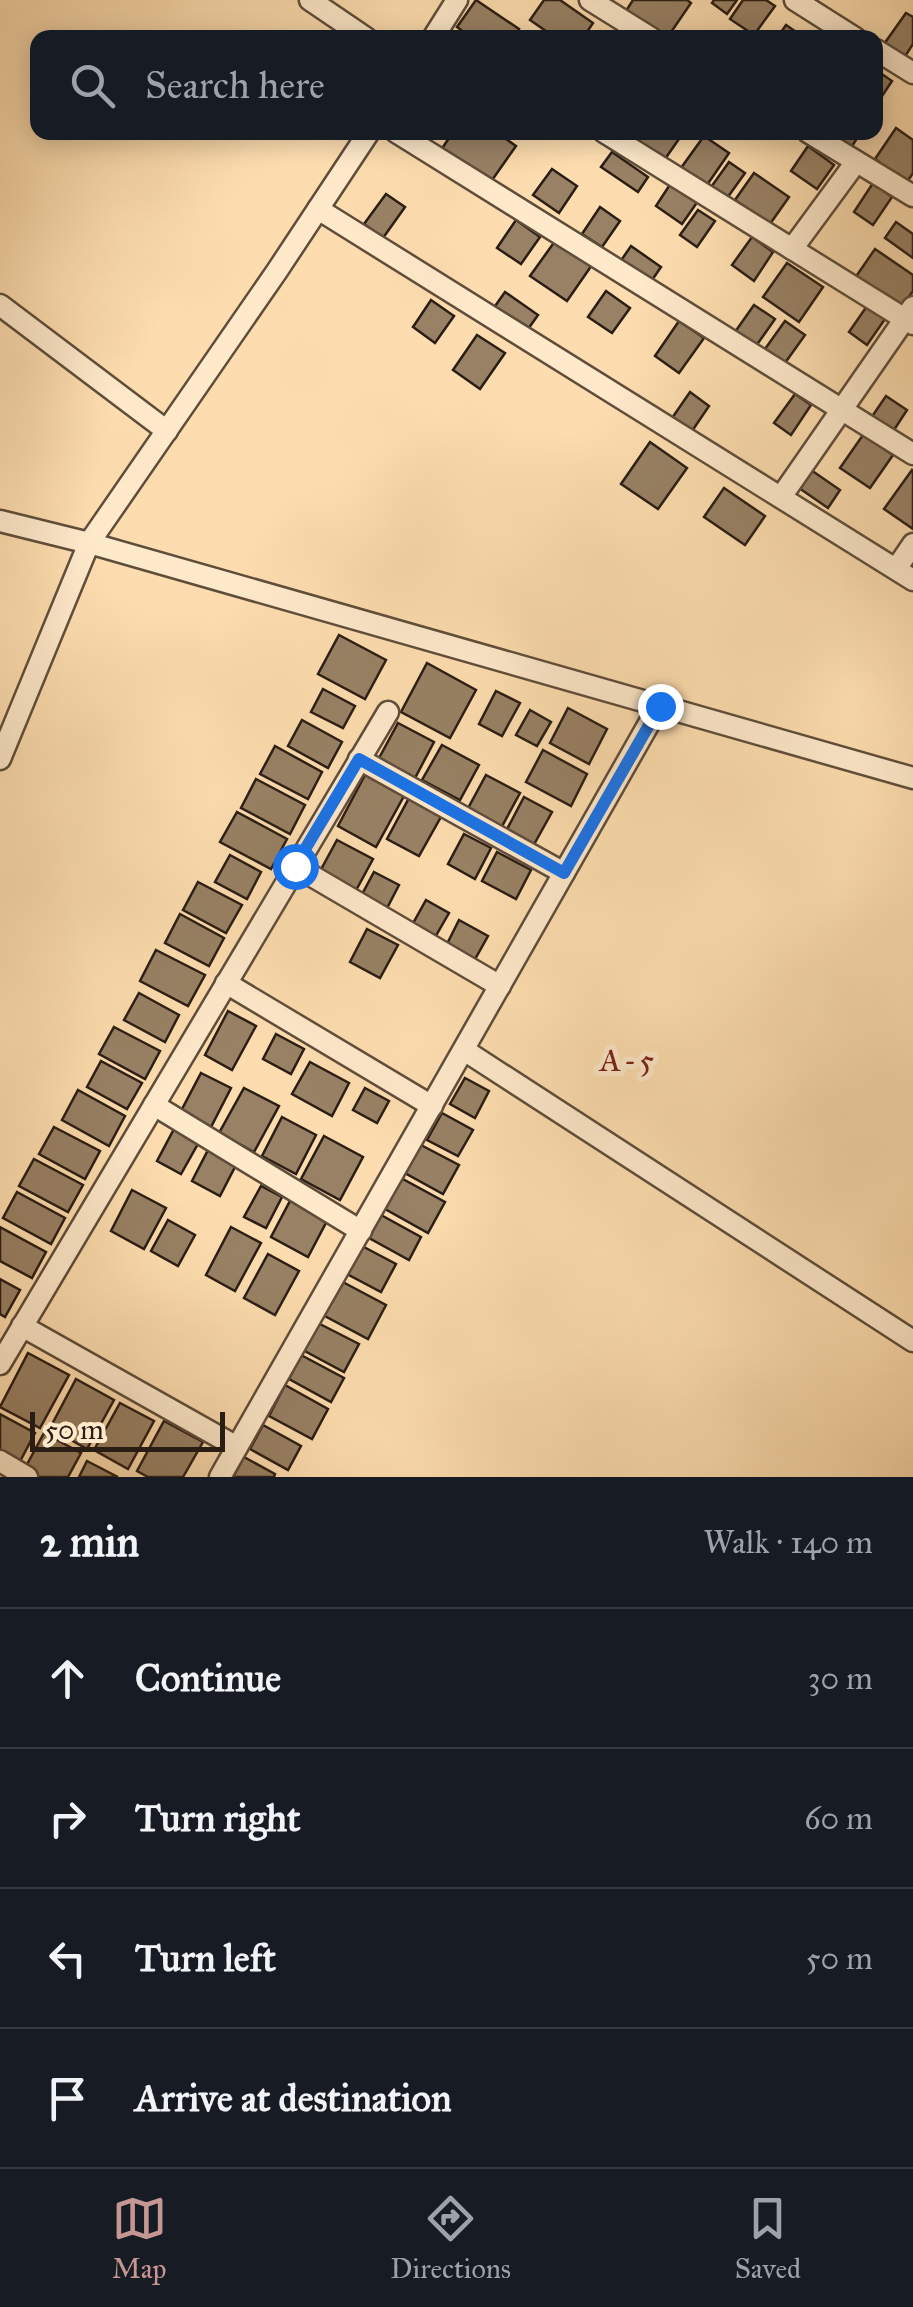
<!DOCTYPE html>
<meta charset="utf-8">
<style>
:root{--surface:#171b24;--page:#20242c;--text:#f1f3f6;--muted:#9ea1a6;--line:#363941;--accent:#c59692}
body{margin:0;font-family:"IM FELL Great Primer",serif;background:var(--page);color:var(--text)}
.scale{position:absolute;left:30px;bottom:25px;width:195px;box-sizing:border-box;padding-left:10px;border:5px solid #2a1d14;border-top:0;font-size:28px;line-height:35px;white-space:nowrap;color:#2a1d14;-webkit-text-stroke:8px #fee9cb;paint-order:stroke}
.stop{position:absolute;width:30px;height:30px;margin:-22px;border:8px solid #1a73e8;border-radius:50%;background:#fff}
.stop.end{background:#1a73e8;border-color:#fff;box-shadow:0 2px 10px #0008}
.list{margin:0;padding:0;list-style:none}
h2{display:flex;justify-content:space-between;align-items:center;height:130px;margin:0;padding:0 40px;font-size:42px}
h2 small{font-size:32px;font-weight:400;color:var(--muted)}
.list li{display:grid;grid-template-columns:65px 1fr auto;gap:30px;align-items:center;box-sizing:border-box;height:140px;padding:0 40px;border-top:2px solid var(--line)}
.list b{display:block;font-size:38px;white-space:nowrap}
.list em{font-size:32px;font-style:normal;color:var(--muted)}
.icon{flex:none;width:55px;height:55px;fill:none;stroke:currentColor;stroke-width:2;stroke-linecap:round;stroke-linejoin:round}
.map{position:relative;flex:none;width:913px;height:1477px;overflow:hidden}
.search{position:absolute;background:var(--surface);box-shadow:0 5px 25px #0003;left:30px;right:30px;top:30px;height:110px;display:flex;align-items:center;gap:25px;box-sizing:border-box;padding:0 35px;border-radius:20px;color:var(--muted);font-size:38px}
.sheet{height:690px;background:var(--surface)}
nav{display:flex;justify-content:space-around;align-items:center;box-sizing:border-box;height:140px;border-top:2px solid var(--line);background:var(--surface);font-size:28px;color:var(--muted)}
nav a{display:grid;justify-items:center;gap:5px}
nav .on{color:var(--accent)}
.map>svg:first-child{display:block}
.building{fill:#988165;stroke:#2a1d14;stroke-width:2.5}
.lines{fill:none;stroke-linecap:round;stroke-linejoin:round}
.minor-casing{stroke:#5f4d3b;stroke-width:25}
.minor{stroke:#fee9cb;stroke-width:20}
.route{stroke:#1a73e8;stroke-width:12}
.labels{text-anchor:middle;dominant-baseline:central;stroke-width:10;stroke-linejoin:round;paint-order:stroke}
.neighbourhood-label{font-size:32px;letter-spacing:2.5px;fill:#7a1f14;stroke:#fee9cb}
</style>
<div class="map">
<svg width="913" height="1477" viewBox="0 0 913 1477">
<rect width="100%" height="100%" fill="#fdddaf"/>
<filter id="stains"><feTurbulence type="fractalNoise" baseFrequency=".002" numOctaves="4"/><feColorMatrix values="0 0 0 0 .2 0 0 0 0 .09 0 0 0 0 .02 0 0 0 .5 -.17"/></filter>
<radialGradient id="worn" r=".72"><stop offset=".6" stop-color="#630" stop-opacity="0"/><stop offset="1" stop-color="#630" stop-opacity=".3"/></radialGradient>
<g class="building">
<polygon points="476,0 519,29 514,38 472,38 457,27"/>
<polygon points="544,0 560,0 593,23 583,38 556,38 530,20"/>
<polygon points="633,0 687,0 691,3 667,38 664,38 626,11"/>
<polygon points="714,0 737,0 727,14 712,3"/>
<polygon points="743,0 766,0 775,6 754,35 730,19"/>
<polygon points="906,13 913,17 913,44 904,58 884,44"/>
<polygon points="786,25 805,38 777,38"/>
<polygon points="876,70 892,81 876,105"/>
<polygon points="896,128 913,140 913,173 907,182 875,159"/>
<polygon points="453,132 496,132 516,146 490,183 441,150"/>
<polygon points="675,132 681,136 665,159 626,133"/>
<polygon points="823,132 861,132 849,151"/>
<polygon points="704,136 729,153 707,185 681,168"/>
<polygon points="808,146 834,165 817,189 791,171"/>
<polygon points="612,152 648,177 638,192 601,167"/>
<polygon points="729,162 745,173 725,201 709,190"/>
<polygon points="552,169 577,186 559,213 533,195"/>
<polygon points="754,173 789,197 770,224 735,200"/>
<polygon points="671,183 698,201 682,224 656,206"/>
<polygon points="873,183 892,197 873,225 854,212"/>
<polygon points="386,194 405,207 383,238 364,224"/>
<polygon points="600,207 620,221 602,247 582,234"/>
<polygon points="698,210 715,221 697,247 680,235"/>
<polygon points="516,220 540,237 521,264 497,248"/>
<polygon points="896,222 913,234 913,258 885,238"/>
<polygon points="558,237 594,262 567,301 530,276"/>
<polygon points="752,237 773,252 754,281 732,265"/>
<polygon points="631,246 661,267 650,283 620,262"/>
<polygon points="875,249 913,275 913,291 900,309 855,278"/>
<polygon points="787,263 823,287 799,322 763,297"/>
<polygon points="606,291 630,308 612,333 588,317"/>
<polygon points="505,292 538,315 526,332 493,309"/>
<polygon points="431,300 454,316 435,343 413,327"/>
<polygon points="754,305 775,319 756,346 735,332"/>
<polygon points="867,306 885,319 867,345 849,332"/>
<polygon points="679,321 704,338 679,373 655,356"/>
<polygon points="785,321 805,335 785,363 765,349"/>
<polygon points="477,335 505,353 480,389 453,370"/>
<polygon points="690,392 709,406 690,434 670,421"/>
<polygon points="795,394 811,405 791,435 774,423"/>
<polygon points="886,396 907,410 892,433 871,418"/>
<polygon points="863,435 893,455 870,488 840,468"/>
<polygon points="650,442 687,468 658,509 621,484"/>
<polygon points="811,470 840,490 828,508 799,488"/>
<polygon points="912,470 913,471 913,529 884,509"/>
<polygon points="724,488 765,516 745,545 704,517"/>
<polygon points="339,635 386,660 365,699 318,674"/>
<polygon points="427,663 476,690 450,738 401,712"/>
<polygon points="323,689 355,706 343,728 311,712"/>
<polygon points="496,691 520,703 502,736 479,724"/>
<polygon points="568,708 607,729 589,764 550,743"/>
<polygon points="530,710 551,722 537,746 516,735"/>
<polygon points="302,720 342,742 328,768 288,746"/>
<polygon points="398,723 434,742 414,780 378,760"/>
<polygon points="442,745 479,765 460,800 422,780"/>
<polygon points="275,746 322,772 308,799 260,774"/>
<polygon points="543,750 587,774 571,806 526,782"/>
<polygon points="365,775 404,796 376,847 338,826"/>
<polygon points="486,775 520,793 500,830 466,812"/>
<polygon points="256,779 305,805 290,834 241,808"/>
<polygon points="524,797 552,812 532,848 505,833"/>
<polygon points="409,798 442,815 419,856 387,839"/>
<polygon points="237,812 287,839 271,869 220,842"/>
<polygon points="464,834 491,848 475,879 448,864"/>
<polygon points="337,840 373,859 354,894 318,875"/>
<polygon points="497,852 531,870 516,899 482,881"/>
<polygon points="230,855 261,872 247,899 215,882"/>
<polygon points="374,872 399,885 385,912 360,898"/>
<polygon points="198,882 242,905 226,933 183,910"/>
<polygon points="426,900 449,913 434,939 411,927"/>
<polygon points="180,914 224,938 209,966 165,943"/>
<polygon points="459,920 488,936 474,961 446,946"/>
<polygon points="367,929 398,945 380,978 350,962"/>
<polygon points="156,950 205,975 188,1006 140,981"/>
<polygon points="139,993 179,1015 165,1042 124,1020"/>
<polygon points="228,1011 256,1026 232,1070 205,1055"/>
<polygon points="114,1027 160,1051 145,1079 99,1054"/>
<polygon points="276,1034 304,1049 291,1074 263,1059"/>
<polygon points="101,1061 142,1083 127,1109 87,1087"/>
<polygon points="310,1062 349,1083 332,1116 292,1094"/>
<polygon points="201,1073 231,1088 211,1127 181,1111"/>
<polygon points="465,1078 489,1091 475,1118 450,1104"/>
<polygon points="244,1088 279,1106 254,1152 219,1133"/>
<polygon points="365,1088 389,1101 377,1123 353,1110"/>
<polygon points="78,1090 125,1116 109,1146 62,1120"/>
<polygon points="442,1113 473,1130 458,1156 427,1140"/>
<polygon points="282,1117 316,1135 296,1174 262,1156"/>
<polygon points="54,1127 100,1151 85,1179 39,1154"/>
<polygon points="174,1129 199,1142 181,1174 157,1161"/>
<polygon points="324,1136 363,1157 340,1200 301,1179"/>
<polygon points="419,1144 459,1165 443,1194 403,1172"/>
<polygon points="208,1150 236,1165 220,1196 192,1181"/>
<polygon points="34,1159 83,1185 68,1212 19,1186"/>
<polygon points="401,1178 445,1202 428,1233 385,1209"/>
<polygon points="261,1186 282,1197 266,1228 244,1217"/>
<polygon points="132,1190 166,1208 144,1249 111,1231"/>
<polygon points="17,1192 65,1218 51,1244 3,1218"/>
<polygon points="291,1199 328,1219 308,1257 271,1237"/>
<polygon points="381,1215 421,1237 409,1260 369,1238"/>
<polygon points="168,1220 195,1235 178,1266 151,1251"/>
<polygon points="0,1227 46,1252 32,1278 0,1261"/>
<polygon points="231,1227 261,1243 235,1291 206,1275"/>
<polygon points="362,1246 396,1264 381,1292 347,1274"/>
<polygon points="268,1254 299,1271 275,1315 244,1298"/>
<polygon points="0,1279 20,1290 5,1317 0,1314"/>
<polygon points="339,1280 386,1305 368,1339 321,1314"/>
<polygon points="316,1322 359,1344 344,1372 301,1349"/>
<polygon points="28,1353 69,1375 40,1428 0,1407"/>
<polygon points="301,1355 344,1378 331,1402 289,1379"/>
<polygon points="76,1379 114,1400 87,1449 50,1428"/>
<polygon points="285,1385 328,1409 312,1439 269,1416"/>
<polygon points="120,1403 154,1421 128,1469 94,1450"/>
<polygon points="0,1414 35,1433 17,1467 0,1458"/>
<polygon points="164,1421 203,1442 183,1477 148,1477 137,1471"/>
<polygon points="263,1425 301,1446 288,1470 250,1449"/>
<polygon points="44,1433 81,1453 68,1477 37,1477 24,1470"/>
<polygon points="244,1457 275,1474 274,1477 233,1477"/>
<polygon points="87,1461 118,1477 79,1477"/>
</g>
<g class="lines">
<g class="minor-casing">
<g id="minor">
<polyline points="310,0 366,38"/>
<polyline points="590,0 651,38"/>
<polyline points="795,0 855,38"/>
<polyline points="433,38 457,0"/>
<polyline points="876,50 913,73"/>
<polyline points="396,132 913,454"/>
<polyline points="604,132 913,324"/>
<polyline points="808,132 913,196"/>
<polyline points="318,209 913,580"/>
<polyline points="792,249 856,162"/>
<polyline points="0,305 167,431"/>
<polyline points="781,497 913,307"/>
<polyline points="0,521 89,543 913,778"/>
<polyline points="896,569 913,544"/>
<polyline points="0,759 89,543 277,271 369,132"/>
<polyline points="359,759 564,873"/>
<polyline points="295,866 500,986"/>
<polyline points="226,983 432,1106"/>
<polyline points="464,1050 913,1341"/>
<polyline points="154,1105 361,1231"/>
<polyline points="22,1326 237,1447"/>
<polyline points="0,1364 388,712"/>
<polyline points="0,1461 27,1477"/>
<polyline points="220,1477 659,706"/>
</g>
</g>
<use href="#minor" class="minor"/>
</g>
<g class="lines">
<polyline class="route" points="295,866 359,759 564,873 660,706"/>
</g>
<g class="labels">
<g class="neighbourhood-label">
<text x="628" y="1060">A-5</text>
</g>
</g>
<rect width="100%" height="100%" filter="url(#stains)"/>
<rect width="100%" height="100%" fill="url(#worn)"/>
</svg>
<div class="scale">50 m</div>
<div class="stop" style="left:295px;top:866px"></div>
<div class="stop end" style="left:660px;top:706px"></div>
<div class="search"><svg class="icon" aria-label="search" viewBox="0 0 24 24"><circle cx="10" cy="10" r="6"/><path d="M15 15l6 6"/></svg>Search here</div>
</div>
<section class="sheet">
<h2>2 min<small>Walk · 140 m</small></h2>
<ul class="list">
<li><svg class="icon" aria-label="ahead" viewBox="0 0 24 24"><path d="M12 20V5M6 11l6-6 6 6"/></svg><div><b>Continue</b></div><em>30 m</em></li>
<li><svg class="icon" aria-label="right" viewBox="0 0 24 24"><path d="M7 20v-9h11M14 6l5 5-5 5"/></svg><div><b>Turn right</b></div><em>60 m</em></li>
<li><svg class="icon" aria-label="left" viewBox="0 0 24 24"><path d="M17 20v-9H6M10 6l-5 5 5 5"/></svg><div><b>Turn left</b></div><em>50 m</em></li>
<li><svg class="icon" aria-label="arrive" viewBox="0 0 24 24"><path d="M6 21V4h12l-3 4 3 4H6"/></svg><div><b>Arrive at destination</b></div></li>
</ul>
</section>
<nav>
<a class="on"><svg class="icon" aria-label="map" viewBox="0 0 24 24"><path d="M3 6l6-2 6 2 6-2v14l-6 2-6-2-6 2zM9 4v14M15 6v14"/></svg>Map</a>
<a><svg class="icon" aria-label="directions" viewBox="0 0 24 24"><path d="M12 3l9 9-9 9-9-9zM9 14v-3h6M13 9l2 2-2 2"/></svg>Directions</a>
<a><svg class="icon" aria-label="saved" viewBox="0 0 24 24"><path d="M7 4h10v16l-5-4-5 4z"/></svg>Saved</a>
</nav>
